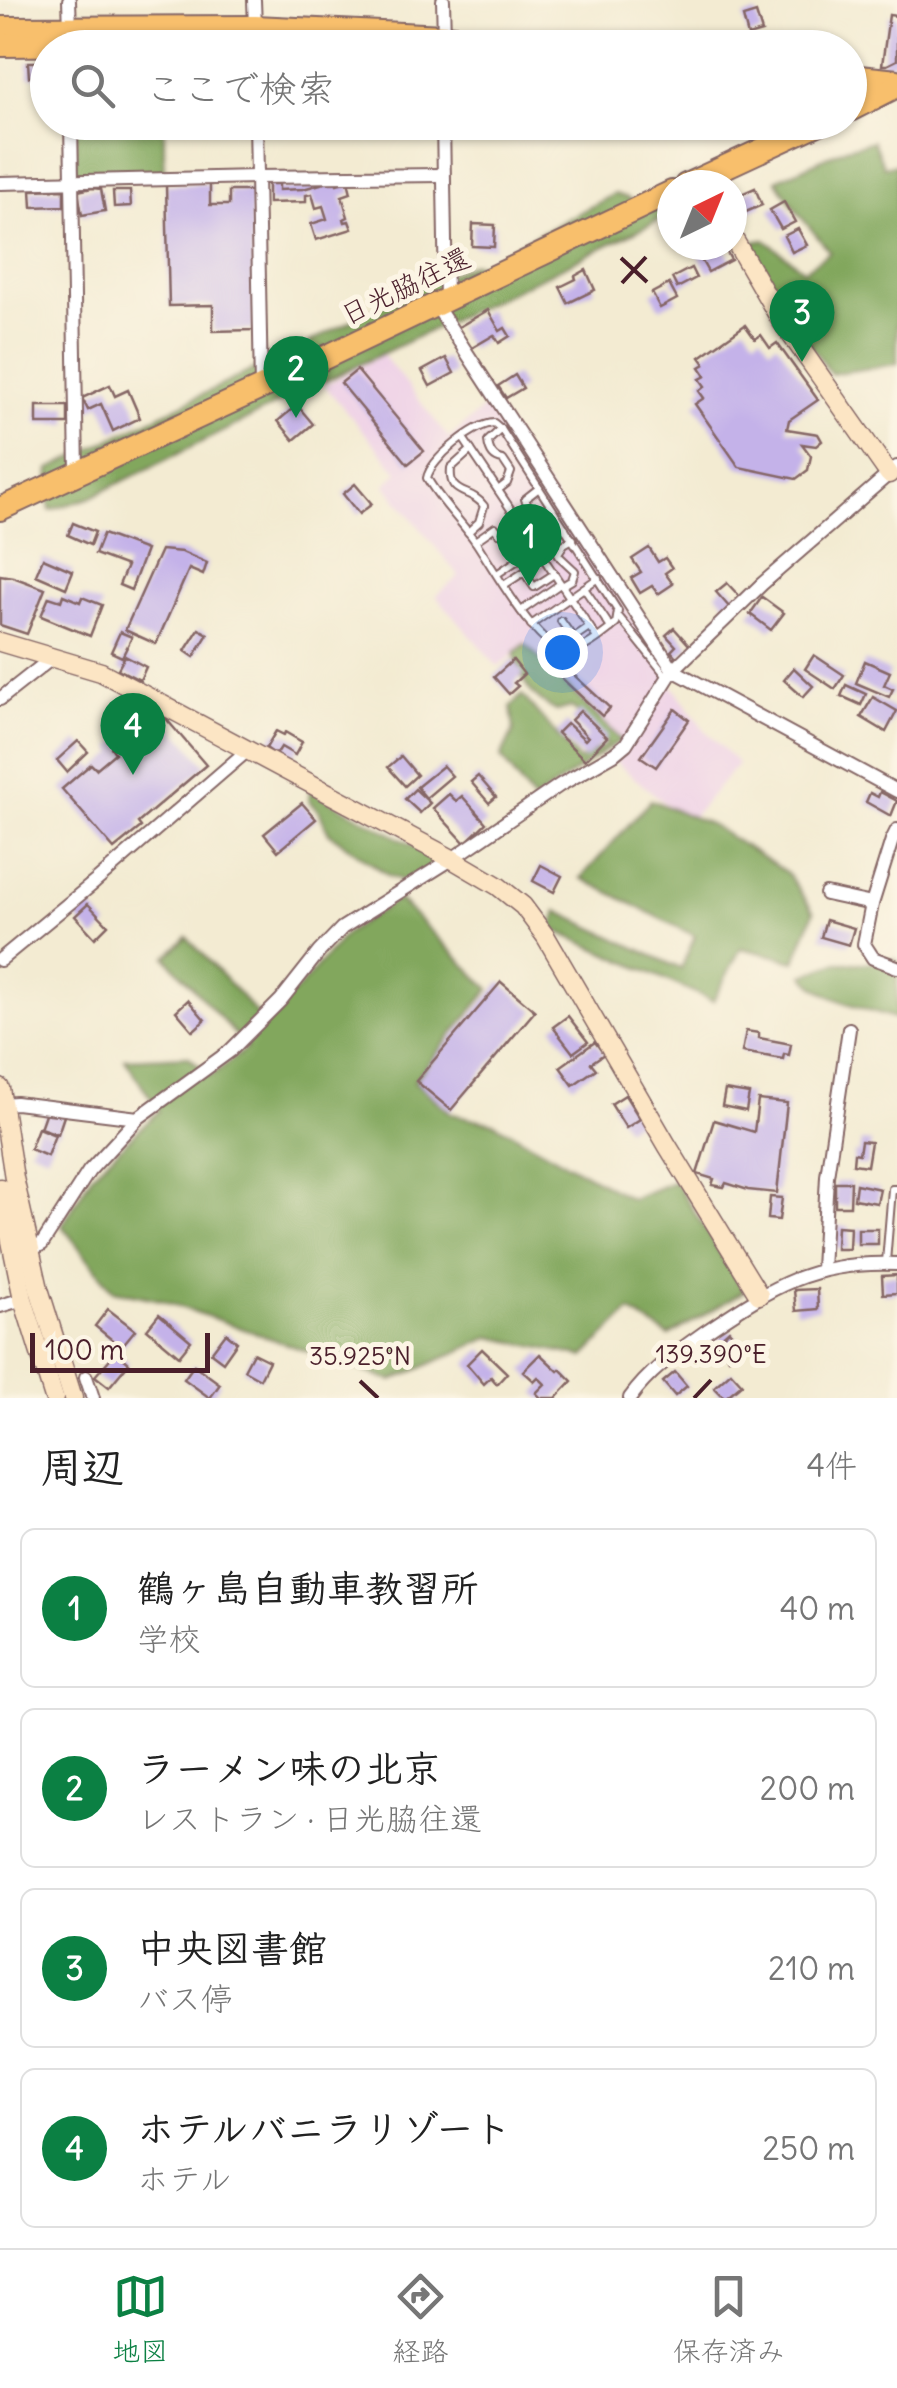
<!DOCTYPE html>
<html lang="ja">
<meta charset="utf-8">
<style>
:root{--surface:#fff;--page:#f6f6f6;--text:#222;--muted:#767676;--line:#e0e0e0;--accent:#0b8043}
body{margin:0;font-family:Delius,"Klee One",sans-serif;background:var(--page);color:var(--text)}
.compass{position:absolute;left:657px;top:170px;width:90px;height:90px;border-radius:50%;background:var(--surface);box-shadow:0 2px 8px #0004;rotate:43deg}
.scale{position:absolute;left:30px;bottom:25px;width:180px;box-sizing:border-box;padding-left:10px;border:5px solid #4a1f2b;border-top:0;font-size:28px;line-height:35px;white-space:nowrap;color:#4a1f2b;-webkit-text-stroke:8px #fcf5e5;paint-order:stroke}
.you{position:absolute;left:562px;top:652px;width:35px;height:35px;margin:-25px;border:8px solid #fff;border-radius:50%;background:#1a73e8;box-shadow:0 0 0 15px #1a73e833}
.badge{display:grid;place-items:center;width:65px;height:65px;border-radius:50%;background:var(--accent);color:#fff;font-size:32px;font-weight:700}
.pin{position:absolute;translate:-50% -82px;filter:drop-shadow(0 2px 5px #0008)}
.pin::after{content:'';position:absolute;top:52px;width:35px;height:30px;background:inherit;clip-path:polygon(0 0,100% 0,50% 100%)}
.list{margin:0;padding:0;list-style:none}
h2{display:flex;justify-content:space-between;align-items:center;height:130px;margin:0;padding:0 40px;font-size:42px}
h2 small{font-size:32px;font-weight:400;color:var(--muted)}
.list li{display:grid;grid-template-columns:65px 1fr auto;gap:30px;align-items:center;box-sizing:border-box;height:160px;margin:0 20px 20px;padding:0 20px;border:2px solid var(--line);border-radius:15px}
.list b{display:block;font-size:38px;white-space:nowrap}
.list p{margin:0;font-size:32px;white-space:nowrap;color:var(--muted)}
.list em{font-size:32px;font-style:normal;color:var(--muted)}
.icon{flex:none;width:55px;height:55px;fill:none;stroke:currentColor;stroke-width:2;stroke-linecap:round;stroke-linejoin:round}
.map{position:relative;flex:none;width:897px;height:1398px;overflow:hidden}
.search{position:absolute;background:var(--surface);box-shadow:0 2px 8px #0004;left:30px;right:30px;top:30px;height:110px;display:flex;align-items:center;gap:25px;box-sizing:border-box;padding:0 35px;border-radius:55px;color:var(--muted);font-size:38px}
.sheet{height:850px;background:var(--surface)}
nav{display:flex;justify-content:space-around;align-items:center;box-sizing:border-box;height:140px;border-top:2px solid var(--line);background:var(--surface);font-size:28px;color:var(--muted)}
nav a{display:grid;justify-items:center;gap:5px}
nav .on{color:var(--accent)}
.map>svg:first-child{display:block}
.built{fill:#eed0e7}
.forest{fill:#82a75d;stroke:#666344;stroke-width:2.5}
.building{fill:#c4b2e9}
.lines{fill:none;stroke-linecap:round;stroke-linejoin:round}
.lane-casing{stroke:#856665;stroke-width:10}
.street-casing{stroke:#856665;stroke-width:16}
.secondary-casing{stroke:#856665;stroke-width:21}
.highway-casing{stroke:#856665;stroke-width:26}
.lane{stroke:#fff;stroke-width:6}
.street{stroke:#fff;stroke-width:12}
.secondary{stroke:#fce5c4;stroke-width:18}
.highway{stroke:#f8bf6c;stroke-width:22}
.ticks{fill:none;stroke:#4a1f2b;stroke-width:4}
.labels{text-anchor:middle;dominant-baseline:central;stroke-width:10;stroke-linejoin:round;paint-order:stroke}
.street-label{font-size:28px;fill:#4a1f2b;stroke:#fcf5e5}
.ticks-label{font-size:25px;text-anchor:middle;fill:#4a1f2b;stroke:#fcf5e5;stroke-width:10;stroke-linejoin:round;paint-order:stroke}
</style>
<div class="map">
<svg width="897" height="1398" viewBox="0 0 897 1398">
<rect width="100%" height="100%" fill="#fcf5e5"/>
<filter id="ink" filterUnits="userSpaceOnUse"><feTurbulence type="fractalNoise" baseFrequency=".01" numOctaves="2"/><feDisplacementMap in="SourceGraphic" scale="20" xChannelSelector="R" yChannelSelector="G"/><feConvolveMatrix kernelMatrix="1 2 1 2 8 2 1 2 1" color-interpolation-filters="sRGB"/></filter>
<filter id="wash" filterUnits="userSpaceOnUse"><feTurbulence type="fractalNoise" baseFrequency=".0048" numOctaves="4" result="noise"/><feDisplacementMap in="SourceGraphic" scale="40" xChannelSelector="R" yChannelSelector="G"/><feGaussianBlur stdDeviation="2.25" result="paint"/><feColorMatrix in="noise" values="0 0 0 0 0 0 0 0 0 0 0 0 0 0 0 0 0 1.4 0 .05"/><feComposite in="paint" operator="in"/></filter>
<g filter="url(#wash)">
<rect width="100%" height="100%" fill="#f3ebd2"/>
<polygon class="built" points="383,355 449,438 492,401 666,670 671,684 705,730 738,764 688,822 615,762 628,746 525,645 498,667 436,596 459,576 385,485 398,472 324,385"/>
<g class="forest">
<polygon points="75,123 164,123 164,175 75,176"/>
<polygon points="873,141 884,167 897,164 897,364 831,374 780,301 746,243 765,240 804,270 830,252 798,213 776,180 846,148"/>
<polygon points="615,194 628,198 644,210 672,197 672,214 313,387 302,385 295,393 268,409 89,498 50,510 48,496 50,469 283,355 301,360 310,342 413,290 474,263 485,268 501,260 515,246"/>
<path d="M525 644 621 740 533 801 501 757 514 730 511 707 522 695 579 761 607 744 572 707 556 711C526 694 525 684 514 653Z"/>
<polygon points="310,790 438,859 424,874 409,883 389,876 329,833 319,811 309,800"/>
<polygon points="651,800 710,824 787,873 814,912 795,961 741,948 713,1001 552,929 557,911 681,969 695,936 581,878"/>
<polygon points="398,899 490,989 414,1081 452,1114 494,1123 631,1199 675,1181 744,1291 669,1336 630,1311 584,1357 491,1337 392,1381 161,1300 113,1290 62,1226 93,1173 159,1111 125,1059 188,1056 211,1076 247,1048 166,957 187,937 260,1017 298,989 345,934"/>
<path d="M893 959 897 960V1019C866 1007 825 1003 804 975L836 963H870Z"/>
</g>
<g id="blocks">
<g class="building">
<polygon points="756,13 762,32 748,36 743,17"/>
<polygon points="889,15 897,16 897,60 887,65 882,65"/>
<polygon points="28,62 48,62 48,77 29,77"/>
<polygon points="335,180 337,184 348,181 351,193 342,196 348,217 344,219 345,222 349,221 352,229 316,240 311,224 327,219 323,206 316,208 312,194 306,195 306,202 268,203 268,184 279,184 279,190 303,189"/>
<polygon points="210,184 210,205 229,205 229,191 251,191 254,330 213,331 213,305 169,306 166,185"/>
<polygon points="92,188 101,189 105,211 82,215 78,191"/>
<polygon points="755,188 762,205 732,218 732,198"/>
<polygon points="64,189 64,206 32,207 31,190"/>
<polygon points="113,191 130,191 131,206 114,207"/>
<polygon points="784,202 795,222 781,229 770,210"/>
<polygon points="473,224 495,225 494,247 472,246"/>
<polygon points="798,229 807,245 792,252 784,236"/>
<polygon points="702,245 723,245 731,260 708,272 695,249"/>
<polygon points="691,268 696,278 677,288 672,278"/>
<polygon points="586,270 595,290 568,303 560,287 576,279 575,276"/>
<polygon points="669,284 677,299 660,308 652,293"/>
<polygon points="488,310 500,331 505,328 510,336 499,343 494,335 470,349 457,328"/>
<polygon points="745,325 755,339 761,335 770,348 777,343 818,400 789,420 787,429 818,434 822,441 816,446 802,444 811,456 808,470 796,479 739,467 695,404 704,398 699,391 705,386 700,379 706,376 700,367 705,364 700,357"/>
<polygon points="446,358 454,373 430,386 422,371"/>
<polygon points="357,370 424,451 408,464 341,383"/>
<polygon points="515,375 523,388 506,398 498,386"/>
<polygon points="110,385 115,396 128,390 140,418 113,431 101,404 88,410 82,398"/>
<polygon points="297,405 313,424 294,440 278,421"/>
<rect x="37" y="406" width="31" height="18"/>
<polygon points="355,484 372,504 359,514 343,494"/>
<polygon points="73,523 95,532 90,545 68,535"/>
<polygon points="103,534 146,550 131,590 119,585 127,566 95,554"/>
<polygon points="649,548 658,562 665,558 672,568 665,573 673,584 658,594 652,586 640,593 631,578 641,572 632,559"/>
<polygon points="161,550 182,552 207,563 203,575 189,569 156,644 125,630"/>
<polygon points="43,558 73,571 66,588 36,575"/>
<polygon points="0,575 13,577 45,589 27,634 0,625"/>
<polygon points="727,583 741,598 730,608 716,592"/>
<polygon points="63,595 80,602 82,597 102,605 90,636 41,616 49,597 61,601"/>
<polygon points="762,597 784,613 771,630 750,614"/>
<polygon points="674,628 690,646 677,658 671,651 676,646 666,635"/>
<polygon points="199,629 208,634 194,657 185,651"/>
<polygon points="120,632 132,637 122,657 111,652"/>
<polygon points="814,655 844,675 835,689 805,669"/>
<polygon points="125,656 146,667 140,680 118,669"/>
<polygon points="513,660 524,674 514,683 518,686 509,694 494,677"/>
<polygon points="865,661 890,672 884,685 893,689 889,697 856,683"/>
<polygon points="563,665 610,708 602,716 556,673"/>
<polygon points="794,668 813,686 803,697 784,680"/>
<polygon points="846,685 866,694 861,705 841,696"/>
<polygon points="873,697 897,711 886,732 861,717"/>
<polygon points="675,709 689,720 656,767 641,757"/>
<polygon points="580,711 607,737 585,760 557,733 567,723 585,740 588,737 571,720"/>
<polygon points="161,713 206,765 138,823 141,827 114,849 62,789 91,764 96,769 115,753 111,747 139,724 145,731 147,730 145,727"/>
<polygon points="276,731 284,735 285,732 302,742 295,755 281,747 276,755 266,748"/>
<polygon points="78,741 88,752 67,772 57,760"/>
<polygon points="401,756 417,775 405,786 388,767"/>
<polygon points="443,766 452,776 426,798 417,787"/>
<polygon points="478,776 496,797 489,803 471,782"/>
<polygon points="415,789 430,803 420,813 405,799"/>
<polygon points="880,792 897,801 891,816 866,802 870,793 878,797"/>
<polygon points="449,794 456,801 462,796 486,823 465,843 433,808"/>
<polygon points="302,803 316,819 278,851 264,834"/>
<polygon points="541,865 562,876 554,892 533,881"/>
<polygon points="88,904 108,925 95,938 75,916"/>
<polygon points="826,920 854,928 849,945 821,937"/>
<polygon points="501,982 535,1011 451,1110 416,1081"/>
<polygon points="188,1000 205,1020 193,1031 176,1011"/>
<polygon points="568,1016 588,1042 573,1053 553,1027"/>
<polygon points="746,1031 759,1033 759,1038 791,1044 789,1055 784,1054 783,1059 742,1052"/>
<polygon points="595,1042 604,1054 591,1063 596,1069 573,1085 560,1067"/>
<polygon points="725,1090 749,1094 746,1111 722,1106"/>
<polygon points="625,1095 640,1119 626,1128 611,1104"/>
<polygon points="758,1100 787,1103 777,1193 748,1190 726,1183 724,1187 712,1185 714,1179 697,1174 714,1120 754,1132"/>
<polygon points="47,1108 65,1113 58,1134 40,1128"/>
<polygon points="38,1128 55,1135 47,1156 30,1149"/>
<polygon points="861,1141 871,1142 867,1166 853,1164 854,1153 859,1154"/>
<polygon points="835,1182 851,1182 850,1206 835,1206"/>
<polygon points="856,1184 880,1189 877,1203 854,1199"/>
<polygon points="770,1197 782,1198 779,1220 768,1219"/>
<polygon points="837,1226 850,1227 849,1249 836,1249"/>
<rect x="858" y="1229" width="20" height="15"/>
<polygon points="897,1275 897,1293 883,1294 882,1276"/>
<polygon points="817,1289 818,1309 796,1311 794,1290"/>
<polygon points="108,1309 135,1330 121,1347 95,1326"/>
<polygon points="159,1314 191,1341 179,1356 147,1329"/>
<polygon points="729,1330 743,1347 729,1358 716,1342"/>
<polygon points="226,1333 237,1342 223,1362 211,1353"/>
<polygon points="482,1349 507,1373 497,1384 491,1377 484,1384 467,1364"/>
<polygon points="116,1352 129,1363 109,1387 95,1376"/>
<polygon points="253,1353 269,1361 260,1379 244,1370"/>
<polygon points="540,1354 558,1371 560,1369 572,1381 556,1398 541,1398 536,1393 545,1384 538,1377 534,1381 523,1371"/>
<polygon points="194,1365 220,1384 210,1398 184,1379"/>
<polygon points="675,1372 687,1386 675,1396 663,1382"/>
<polygon points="731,1372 742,1384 725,1398 714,1387"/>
</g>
</g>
</g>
<g filter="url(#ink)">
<use href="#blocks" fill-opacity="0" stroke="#856665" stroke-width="2.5"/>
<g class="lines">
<g class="lane-casing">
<g id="lane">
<path d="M494 423 501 429 618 611 616 624C606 632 582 652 569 652 537 650 493 567 475 541 460 520 440 501 427 478 431 459 474 424 494 423Z"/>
<polyline points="463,438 597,638"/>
<path d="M498 490 507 483 511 472 503 460C493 459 489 451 488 441L501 429"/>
<path d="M468 532 479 522 484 506C471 487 448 498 451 468L471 450"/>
<polyline points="475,541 495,527 499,533"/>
<path d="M513 548C528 539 559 525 530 511L525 499 539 488"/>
<polyline points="497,574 565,528"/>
<polyline points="504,585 524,572 534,587 554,574"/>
<polyline points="562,586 572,580 575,571 560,557 558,553 564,544 573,539"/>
<polyline points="584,588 611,628"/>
<polyline points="521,611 560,584"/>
<polyline points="620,618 668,678"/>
<polyline points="561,621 573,638 589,627"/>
<polyline points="531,625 598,578"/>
<polyline points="886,1262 892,1189 897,1189"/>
</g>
</g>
<g class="street-casing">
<g id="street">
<polyline points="69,0 70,28"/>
<polyline points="254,0 255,27"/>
<polyline points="443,0 444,36"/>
<polyline points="71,122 77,472"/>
<polyline points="256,122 261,388"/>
<polyline points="443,122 446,299"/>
<polyline points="0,183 256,177 443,175"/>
<polyline points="435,304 673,670 897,791"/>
<polyline points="0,699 52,658"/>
<polyline points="897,830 892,840 872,904 864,944 873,958 897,967"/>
<polyline points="826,894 872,904"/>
<polyline points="0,960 95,882 248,750"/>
<polyline points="2,1104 16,1103 138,1118"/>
<polyline points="31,1250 42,1244 89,1171 138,1118 230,1051 281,1000 319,952 342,928 452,859 560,785 614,754 626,744 673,670 762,584 897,467"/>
<polyline points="822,1269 827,1176 849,1029"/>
<polyline points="0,1306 23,1299"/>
<polyline points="86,1377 93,1398"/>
<path d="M630 1398C650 1370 677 1352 705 1332 771 1287 814 1260 897 1264"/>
</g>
</g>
<g class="secondary-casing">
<g id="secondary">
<polyline points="732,236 780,319 889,474"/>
<polyline points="0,642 101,672 452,859 498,886 523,906 546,937 667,1145 759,1295"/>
<polyline points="0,1088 14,1178 39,1289 73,1398"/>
<polyline points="0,1188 23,1299 54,1398"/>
</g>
</g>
<g class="highway-casing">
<g id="highway">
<polyline points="0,28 255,27 444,36 572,48"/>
<polyline points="0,45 255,43 367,48"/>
<polyline points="850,76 897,81"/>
<polyline points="850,110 897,86"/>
<polyline points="686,185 822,122"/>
<polyline points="0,509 261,388 672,192"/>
</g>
</g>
<use href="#lane" class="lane"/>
<use href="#street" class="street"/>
<use href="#secondary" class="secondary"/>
<use href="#highway" class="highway"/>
</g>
</g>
<path class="ticks" d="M621 258 647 282M622 283 646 257M360 1381 378 1398M694 1398 711 1380"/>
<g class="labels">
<g class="street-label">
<text transform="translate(405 286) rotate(-26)">日光脇往還</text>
</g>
</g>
<g class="ticks-label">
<text x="711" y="1363">139.390°E</text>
<text x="360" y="1365">35.925°N</text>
</g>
</svg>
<svg class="compass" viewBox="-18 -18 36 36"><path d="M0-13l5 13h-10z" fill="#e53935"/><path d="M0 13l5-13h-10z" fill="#767676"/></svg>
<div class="scale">100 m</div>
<div class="you"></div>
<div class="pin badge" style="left:529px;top:586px">1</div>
<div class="pin badge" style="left:296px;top:418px">2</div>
<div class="pin badge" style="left:802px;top:362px">3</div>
<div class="pin badge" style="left:133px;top:775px">4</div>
<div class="search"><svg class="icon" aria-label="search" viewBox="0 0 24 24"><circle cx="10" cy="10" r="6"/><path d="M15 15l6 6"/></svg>ここで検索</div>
</div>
<section class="sheet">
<h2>周辺<small>4件</small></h2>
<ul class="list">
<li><span class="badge">1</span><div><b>鶴ヶ島自動車教習所</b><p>学校</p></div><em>40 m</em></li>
<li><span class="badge">2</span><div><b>ラーメン味の北京</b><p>レストラン · 日光脇往還</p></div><em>200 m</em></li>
<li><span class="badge">3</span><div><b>中央図書館</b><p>バス停</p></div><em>210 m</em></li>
<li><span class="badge">4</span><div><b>ホテルバニラリゾート</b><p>ホテル</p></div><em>250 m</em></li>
</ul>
</section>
<nav>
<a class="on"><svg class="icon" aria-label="map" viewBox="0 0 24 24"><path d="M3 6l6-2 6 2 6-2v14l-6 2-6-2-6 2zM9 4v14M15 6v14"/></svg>地図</a>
<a><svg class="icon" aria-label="directions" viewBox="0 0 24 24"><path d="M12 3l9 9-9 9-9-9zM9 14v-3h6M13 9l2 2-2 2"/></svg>経路</a>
<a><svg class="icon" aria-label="saved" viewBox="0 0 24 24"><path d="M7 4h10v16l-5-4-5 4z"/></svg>保存済み</a>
</nav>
